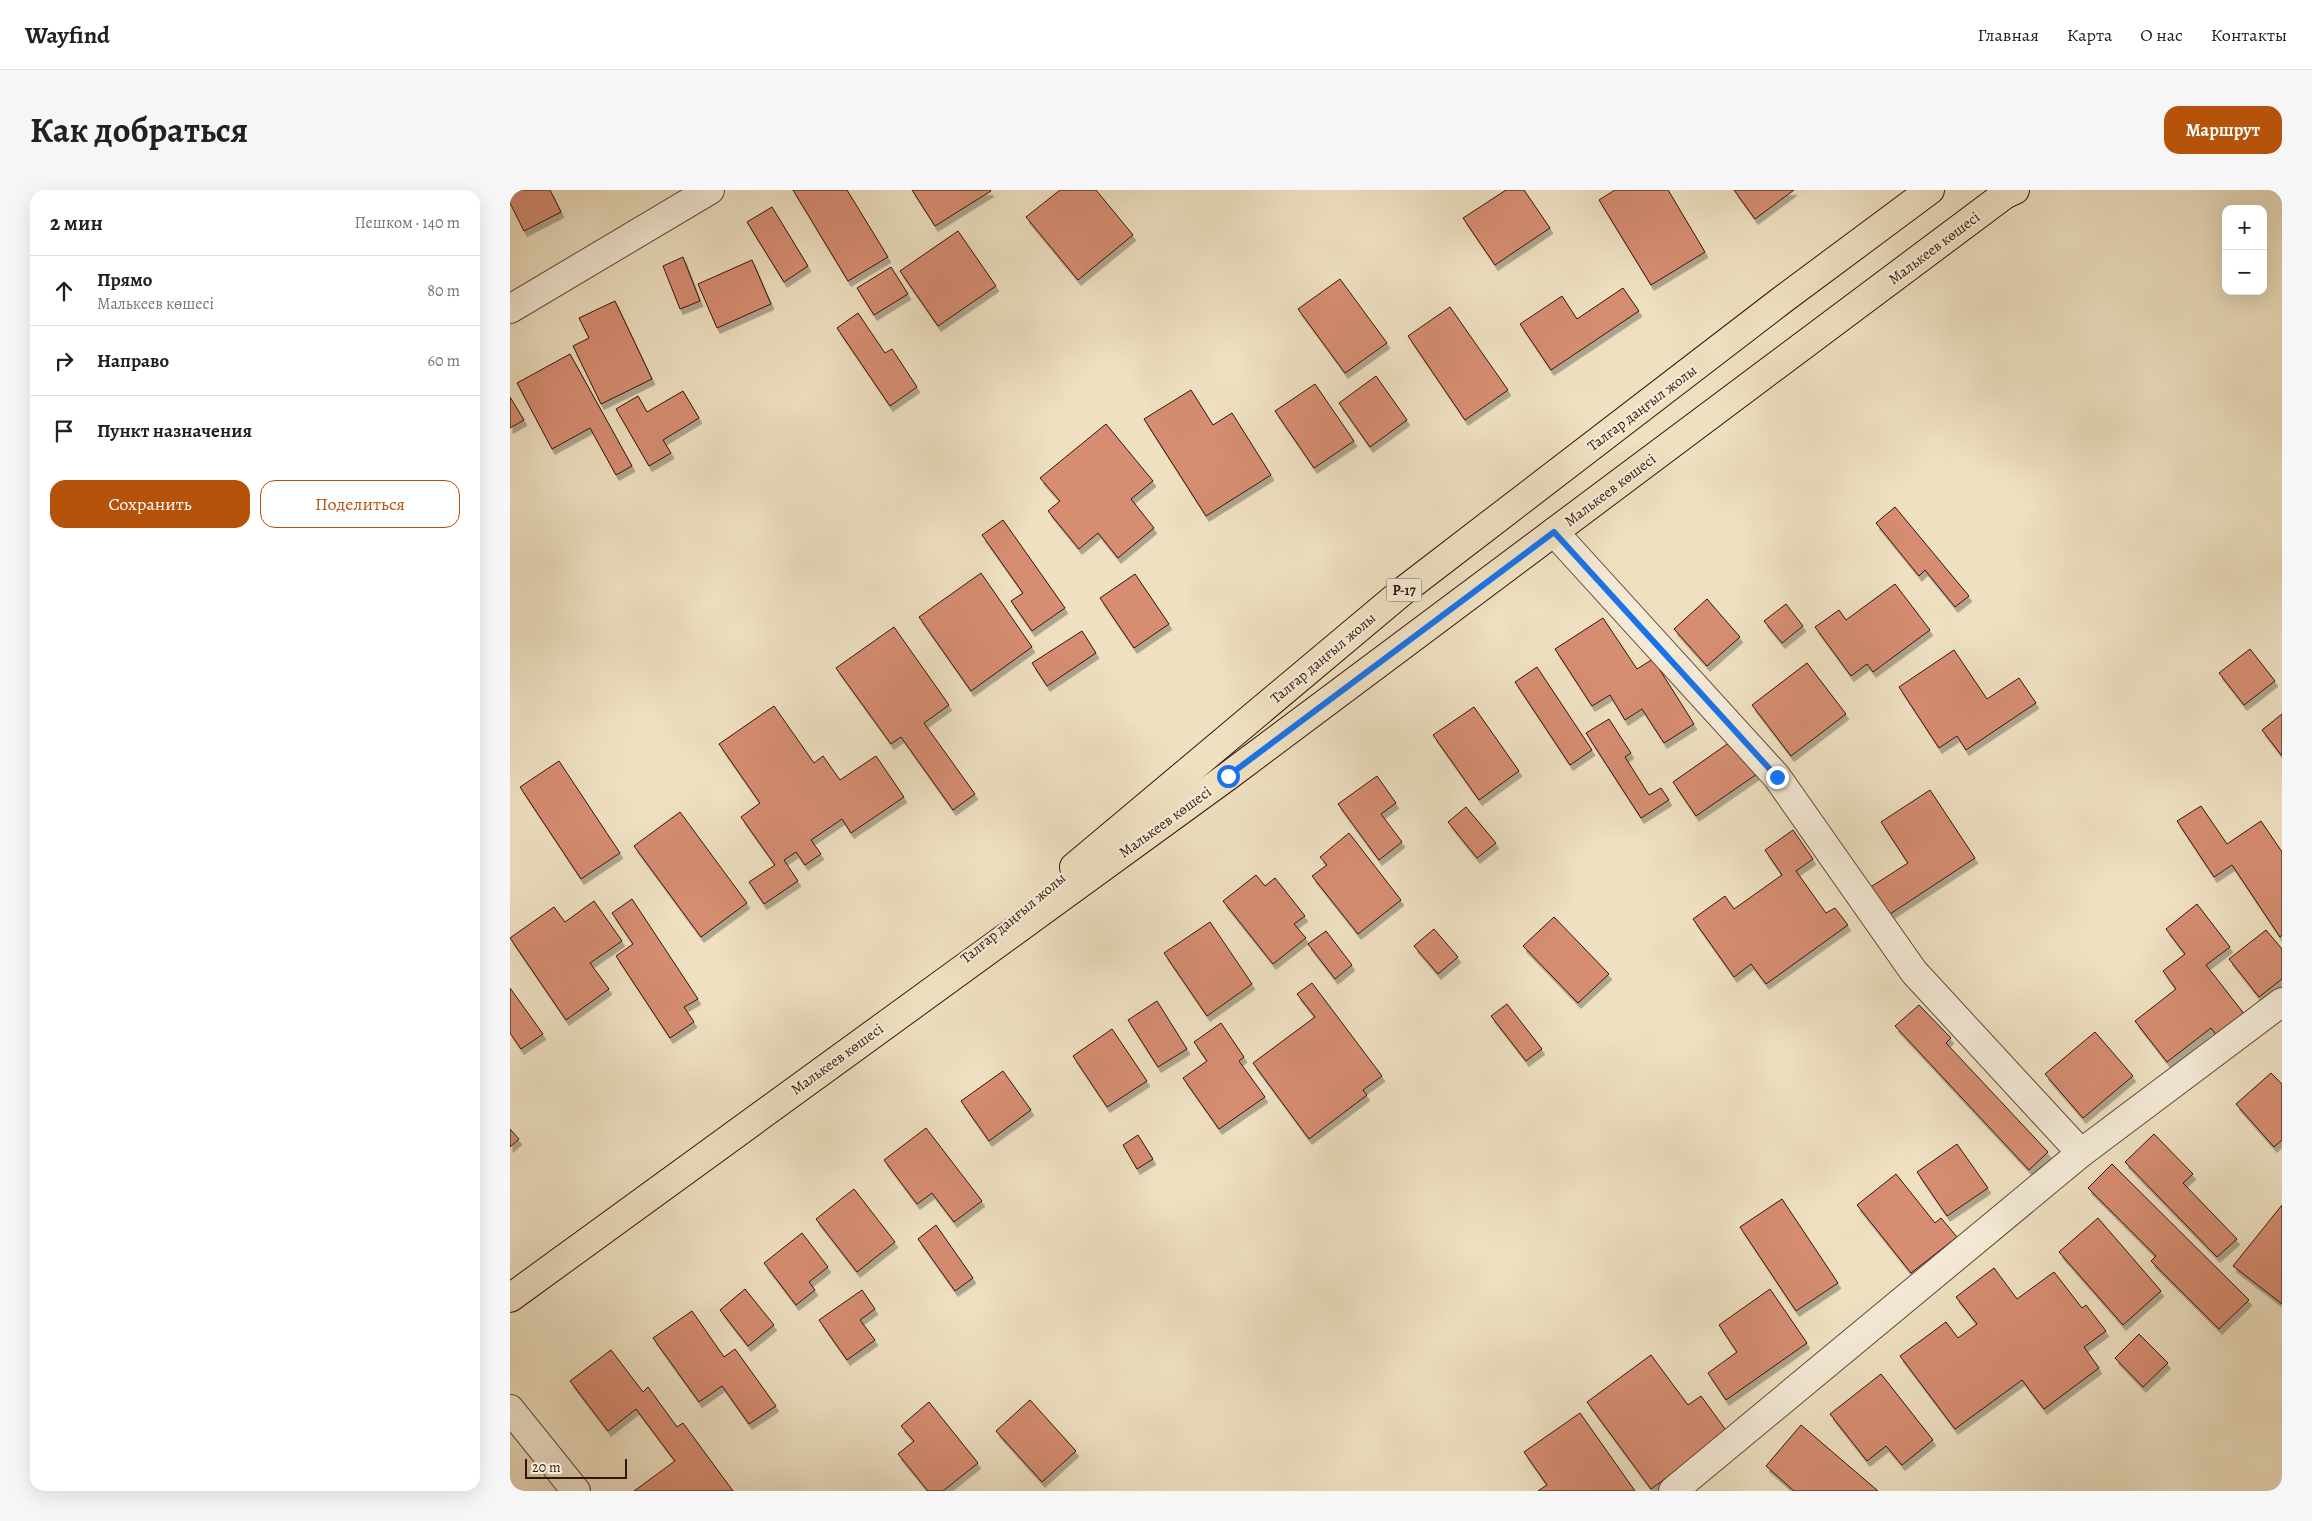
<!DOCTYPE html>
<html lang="ru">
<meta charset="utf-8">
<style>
:root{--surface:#fff;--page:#f6f6f6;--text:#202124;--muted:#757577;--line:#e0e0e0;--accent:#b45309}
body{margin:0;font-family:Alegreya,serif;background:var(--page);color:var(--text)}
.controls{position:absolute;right:15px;top:15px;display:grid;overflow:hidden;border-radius:10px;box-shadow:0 5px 20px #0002}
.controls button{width:45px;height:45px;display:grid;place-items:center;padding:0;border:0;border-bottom:1px solid var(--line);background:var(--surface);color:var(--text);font:25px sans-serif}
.scale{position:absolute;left:15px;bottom:12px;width:102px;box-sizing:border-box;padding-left:5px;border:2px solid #361509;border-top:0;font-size:14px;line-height:18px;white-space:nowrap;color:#361509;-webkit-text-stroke:4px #f4ebd7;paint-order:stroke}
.stop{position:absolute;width:15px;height:15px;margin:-11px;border:4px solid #1a73e8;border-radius:50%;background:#fff}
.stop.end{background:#1a73e8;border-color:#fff;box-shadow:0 1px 5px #0008}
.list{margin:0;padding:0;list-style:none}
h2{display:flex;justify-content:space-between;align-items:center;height:65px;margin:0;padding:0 20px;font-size:21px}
h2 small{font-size:16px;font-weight:400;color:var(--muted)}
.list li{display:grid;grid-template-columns:32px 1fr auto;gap:15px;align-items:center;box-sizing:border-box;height:70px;padding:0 20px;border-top:1px solid var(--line)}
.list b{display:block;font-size:19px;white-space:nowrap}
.list p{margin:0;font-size:16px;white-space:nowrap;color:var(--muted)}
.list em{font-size:16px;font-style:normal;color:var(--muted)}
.actions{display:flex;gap:10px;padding:15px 20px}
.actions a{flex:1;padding:11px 0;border:1px solid var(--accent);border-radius:15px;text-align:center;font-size:18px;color:var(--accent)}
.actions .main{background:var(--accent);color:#fff}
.icon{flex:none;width:28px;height:28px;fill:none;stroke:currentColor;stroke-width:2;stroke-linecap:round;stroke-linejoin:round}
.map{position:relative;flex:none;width:1772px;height:1301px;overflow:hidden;border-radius:15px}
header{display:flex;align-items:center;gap:30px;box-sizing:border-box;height:70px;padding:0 25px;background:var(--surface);border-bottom:1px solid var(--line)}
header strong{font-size:24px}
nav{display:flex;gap:28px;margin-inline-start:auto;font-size:18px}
.intro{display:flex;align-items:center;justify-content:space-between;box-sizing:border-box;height:120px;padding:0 30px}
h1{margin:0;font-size:35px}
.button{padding:12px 22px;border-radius:15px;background:var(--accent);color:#fff;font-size:18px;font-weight:700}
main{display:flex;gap:30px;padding:0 30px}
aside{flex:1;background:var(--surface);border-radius:15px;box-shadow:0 5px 20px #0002}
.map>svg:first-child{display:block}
.building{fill:#d68d72;stroke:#361509;filter:url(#shadow)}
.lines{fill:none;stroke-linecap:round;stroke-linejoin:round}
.minor-casing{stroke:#644837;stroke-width:30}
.major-casing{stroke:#361509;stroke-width:30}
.highway-casing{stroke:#361509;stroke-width:30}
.minor{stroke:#f4ebd7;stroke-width:28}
.major{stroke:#eee0c1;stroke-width:28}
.highway{stroke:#eee0c1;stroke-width:28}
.route{stroke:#1a73e8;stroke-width:6}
.labels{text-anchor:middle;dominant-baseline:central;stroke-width:4.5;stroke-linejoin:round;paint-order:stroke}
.shield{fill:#f4ebd7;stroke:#6f5547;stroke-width:1}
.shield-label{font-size:14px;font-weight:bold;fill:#361509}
.street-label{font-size:15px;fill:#361509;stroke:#f4ebd7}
</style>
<header>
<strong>Wayfind</strong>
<nav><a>Главная</a><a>Карта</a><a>О нас</a><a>Контакты</a></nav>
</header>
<div class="intro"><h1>Как добраться</h1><a class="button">Маршрут</a></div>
<main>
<aside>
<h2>2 мин<small>Пешком · 140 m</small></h2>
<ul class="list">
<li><svg class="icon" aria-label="ahead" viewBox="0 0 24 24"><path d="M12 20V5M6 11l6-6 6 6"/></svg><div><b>Прямо</b><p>Малькеев көшесі</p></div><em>80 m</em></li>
<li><svg class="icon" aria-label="right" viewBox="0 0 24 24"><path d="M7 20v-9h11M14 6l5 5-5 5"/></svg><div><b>Направо</b></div><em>60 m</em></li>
<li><svg class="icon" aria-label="arrive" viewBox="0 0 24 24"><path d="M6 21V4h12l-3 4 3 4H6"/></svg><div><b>Пункт назначения</b></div></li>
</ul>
<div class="actions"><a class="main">Сохранить</a><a>Поделиться</a></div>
</aside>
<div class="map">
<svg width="1772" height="1301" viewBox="0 0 1772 1301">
<defs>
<filter id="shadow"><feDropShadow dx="3" dy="5.5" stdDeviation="0" flood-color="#0004"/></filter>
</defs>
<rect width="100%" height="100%" fill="#eee0c1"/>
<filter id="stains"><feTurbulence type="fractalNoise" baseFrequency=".004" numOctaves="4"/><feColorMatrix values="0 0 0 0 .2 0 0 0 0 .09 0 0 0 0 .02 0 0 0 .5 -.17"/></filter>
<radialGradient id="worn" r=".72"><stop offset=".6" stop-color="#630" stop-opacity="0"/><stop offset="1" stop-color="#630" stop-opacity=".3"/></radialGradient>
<g class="building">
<polygon points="0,0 40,0 51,22 14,41 0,13"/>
<polygon points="283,0 337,0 378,67 338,91"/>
<polygon points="402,0 480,0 481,1 425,36"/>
<polygon points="550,0 586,0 623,45 568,90 516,27"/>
<polygon points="996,0 1014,0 1040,38 985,75 953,28"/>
<polygon points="1105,0 1158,0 1195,62 1141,95 1089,10"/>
<polygon points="1224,0 1284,0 1245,29"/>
<polygon points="262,17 298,76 274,92 237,32"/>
<polygon points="448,41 486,96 428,136 390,81"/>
<polygon points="173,67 190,111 170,119 153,76"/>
<polygon points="242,70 261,114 207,138 188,94"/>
<polygon points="381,77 398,104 364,125 347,98"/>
<polygon points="830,89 877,153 835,183 788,119"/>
<polygon points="1113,98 1129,121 1041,180 1010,134 1052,106 1067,129"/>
<polygon points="105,111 142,189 91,214 63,156 79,148 69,128"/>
<polygon points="940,117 998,200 955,230 898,146"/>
<polygon points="348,123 375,163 382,159 407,197 380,216 327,138"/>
<polygon points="60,164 122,276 106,285 80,238 42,259 7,193"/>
<polygon points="866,186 897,230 860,257 829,213"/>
<polygon points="805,194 844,251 804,278 765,221"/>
<polygon points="681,200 703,235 722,223 761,285 696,326 634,229"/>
<polygon points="173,201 189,228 153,250 161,263 139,276 106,219 128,206 137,222"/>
<polygon points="0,207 14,230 0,238"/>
<polygon points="596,234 643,291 621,309 644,338 608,368 588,343 569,359 538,321 550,311 530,288"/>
<polygon points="1385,317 1459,406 1445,417 1415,380 1409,386 1366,333"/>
<polygon points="493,330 555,418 522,441 501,411 513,403 472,345"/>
<polygon points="471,383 522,457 461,501 409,427"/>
<polygon points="625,384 659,434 624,458 590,408"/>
<polygon points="1385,394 1420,440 1363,482 1357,474 1341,486 1305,437 1329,420 1336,430"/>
<polygon points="1197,409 1230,447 1197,476 1164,439"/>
<polygon points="1276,414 1293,436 1272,453 1254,431"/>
<polygon points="1093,428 1127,479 1143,469 1184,534 1154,553 1132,519 1115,530 1100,505 1082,516 1045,459"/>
<polygon points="384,437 439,515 414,533 465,604 443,620 391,547 381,554 326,478"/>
<polygon points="572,441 586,463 537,496 522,473"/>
<polygon points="1740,459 1765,491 1734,515 1709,483"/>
<polygon points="1444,460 1477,509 1509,488 1526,513 1456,560 1447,546 1429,558 1389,497"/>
<polygon points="1297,473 1336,524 1281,566 1242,515"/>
<polygon points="1027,477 1082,560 1060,575 1005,492"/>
<polygon points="264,516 304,573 313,566 330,590 366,566 394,607 341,643 332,629 301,650 311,664 295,675 286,662 274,670 288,691 254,714 239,692 265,675 231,627 250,613 209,554"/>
<polygon points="964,517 1009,581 969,610 923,545"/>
<polygon points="1772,524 1772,566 1752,540"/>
<polygon points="1099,529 1121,563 1115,567 1139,605 1151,598 1159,610 1131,628 1076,543"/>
<polygon points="1223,550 1247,584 1186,626 1163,592"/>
<polygon points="49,571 110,663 71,689 10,597"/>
<polygon points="867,586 886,613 871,624 892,652 869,670 828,614"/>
<polygon points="1420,600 1465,668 1377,726 1359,698 1398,673 1371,632"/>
<polygon points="1691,616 1717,654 1751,631 1772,662 1772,745 1770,747 1722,675 1704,687 1667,631"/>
<polygon points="956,617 986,653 967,668 938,632"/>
<polygon points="170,622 237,713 191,747 124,656"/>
<polygon points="1283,640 1303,669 1286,681 1316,723 1325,718 1338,735 1256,794 1241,774 1224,787 1183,729 1215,706 1224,719 1272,685 1255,660"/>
<polygon points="839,643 891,710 848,744 802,686 817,675 810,667"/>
<polygon points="746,685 755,696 765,688 795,726 784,734 796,748 763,774 713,711"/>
<polygon points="122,709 188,809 174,817 184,832 160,848 106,766 123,754 102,723"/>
<polygon points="84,711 112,751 80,773 99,799 56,830 0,748 44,717 55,732"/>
<polygon points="1687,714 1720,757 1696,775 1735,825 1707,846 1701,838 1657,872 1625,831 1666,799 1653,781 1675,764 1656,739"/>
<polygon points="1044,727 1099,784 1068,813 1013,756"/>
<polygon points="700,732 742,794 697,826 654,763"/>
<polygon points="924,739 948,767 928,784 904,756"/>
<polygon points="1756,740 1772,759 1772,789 1749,807 1719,769"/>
<polygon points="816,741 842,775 825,789 798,754"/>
<polygon points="802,793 872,886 853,900 857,905 799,949 743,873 805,827 787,804"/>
<polygon points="0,798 33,844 11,859 0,843"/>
<polygon points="647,811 677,859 648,877 618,830"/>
<polygon points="997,814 1032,859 1016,871 981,826"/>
<polygon points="1409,815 1441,848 1436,853 1538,962 1519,980 1385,836"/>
<polygon points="711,833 734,867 729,871 755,907 709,939 673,888 697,871 684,852"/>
<polygon points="602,839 637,891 597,917 563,866"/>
<polygon points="1585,842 1623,886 1573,928 1535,884"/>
<polygon points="493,881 521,920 479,951 451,911"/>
<polygon points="1761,883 1772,894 1772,950 1764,957 1726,914"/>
<polygon points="416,938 472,1011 444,1032 422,1003 407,1014 374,970"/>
<polygon points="0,939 9,949 0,957"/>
<polygon points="1644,944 1683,984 1673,993 1727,1049 1707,1067 1615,972"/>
<polygon points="628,945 643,969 627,979 613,955"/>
<polygon points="1447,954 1478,998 1437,1026 1407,982"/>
<polygon points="1602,974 1739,1110 1709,1139 1641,1071 1646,1066 1578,998"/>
<polygon points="1386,984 1425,1033 1431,1028 1447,1047 1401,1083 1347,1015"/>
<polygon points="344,999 385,1052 347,1082 306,1029"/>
<polygon points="1272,1009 1328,1093 1286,1121 1230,1037"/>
<polygon points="1772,1015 1772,1114 1723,1076"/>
<polygon points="1588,1028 1651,1101 1613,1135 1549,1062"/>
<polygon points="426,1035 463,1088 445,1101 408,1049"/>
<polygon points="292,1043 318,1077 299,1092 305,1100 286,1115 254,1073"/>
<polygon points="1484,1078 1507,1109 1544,1082 1572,1118 1576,1115 1596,1141 1574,1157 1589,1178 1534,1219 1512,1190 1445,1239 1390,1166 1436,1132 1448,1148 1467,1134 1446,1107"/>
<polygon points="235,1099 264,1135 238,1156 210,1120"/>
<polygon points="1260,1099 1297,1153 1216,1210 1198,1183 1227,1162 1209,1135"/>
<polygon points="352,1100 365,1119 350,1130 365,1150 337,1170 309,1130"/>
<polygon points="182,1121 214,1167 225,1159 266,1216 239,1234 212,1196 189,1212 143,1148"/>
<polygon points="1629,1144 1658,1173 1633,1197 1605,1168"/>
<polygon points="101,1160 133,1202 138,1197 167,1237 173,1233 223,1301 124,1301 165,1271 126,1219 98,1241 60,1191"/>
<polygon points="1141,1165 1178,1215 1191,1206 1218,1243 1141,1299 1077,1212"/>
<polygon points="1371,1184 1423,1250 1392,1275 1376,1256 1357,1271 1320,1224"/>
<polygon points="520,1210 566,1261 532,1292 486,1241"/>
<polygon points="419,1212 468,1273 433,1301 418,1301 388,1264 404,1251 391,1236"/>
<polygon points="1070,1223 1125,1301 1028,1301 1037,1295 1014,1262"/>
<polygon points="1291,1235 1368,1301 1284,1301 1256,1276"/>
</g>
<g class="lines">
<g class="minor-casing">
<g id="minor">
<polyline points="0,119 200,0"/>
<polyline points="1044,342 1267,587 1404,782 1571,963"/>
<polyline points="0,1219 66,1301"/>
<polyline points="1163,1301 1571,963 1772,812"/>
</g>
</g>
<g class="major-casing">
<g id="major">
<polyline points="564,677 893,401 1272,110 1420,0"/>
<polyline points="0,1108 718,586 1501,0"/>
</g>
</g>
<g class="highway-casing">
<polyline id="highway" points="1496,4 1505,0"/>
</g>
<use href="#minor" class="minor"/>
<use href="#major" class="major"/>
<use href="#highway" class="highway"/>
</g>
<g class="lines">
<polyline class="route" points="718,586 1044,342 1267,587"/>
</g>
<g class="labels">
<rect class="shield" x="876.5" y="388.5" width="35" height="23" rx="4"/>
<g class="shield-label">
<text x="894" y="400">P-17</text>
</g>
<g class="street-label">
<text transform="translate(1424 58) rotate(-37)">Малькеев көшесі</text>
<text transform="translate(1132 218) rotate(-37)">Талғар даңғыл жолы</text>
<text transform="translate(1100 300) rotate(-37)">Малькеев көшесі</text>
<text transform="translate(813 468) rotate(-40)">Талғар даңғыл жолы</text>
<text transform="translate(655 632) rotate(-36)">Малькеев көшесі</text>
<text transform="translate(503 728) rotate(-40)">Талғар даңғыл жолы</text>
<text transform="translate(327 869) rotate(-36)">Малькеев көшесі</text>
</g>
</g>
<rect width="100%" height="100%" filter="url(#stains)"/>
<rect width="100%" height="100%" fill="url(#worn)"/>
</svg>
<div class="controls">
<button>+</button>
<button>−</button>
</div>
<div class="scale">20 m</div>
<div class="stop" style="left:718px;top:586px"></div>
<div class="stop end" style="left:1267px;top:587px"></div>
</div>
</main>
